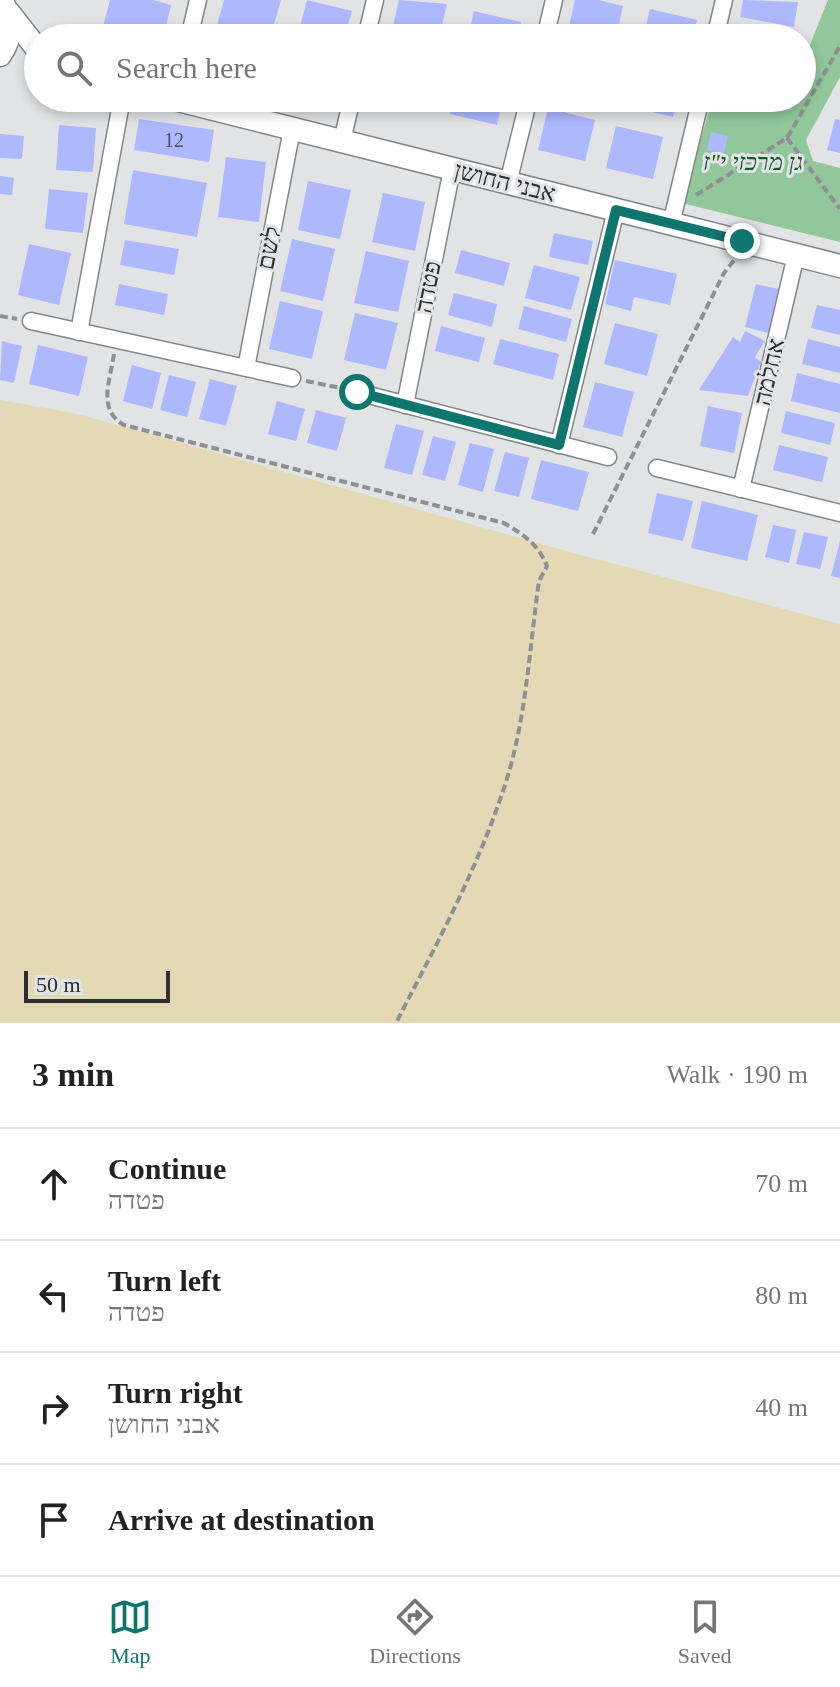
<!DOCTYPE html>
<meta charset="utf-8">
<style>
:root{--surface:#fff;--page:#f6f6f6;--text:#222;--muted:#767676;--line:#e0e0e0;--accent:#0f766e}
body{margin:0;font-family:"Times New Roman",Heebo,serif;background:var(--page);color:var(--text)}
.scale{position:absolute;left:24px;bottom:20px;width:146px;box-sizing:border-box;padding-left:8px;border:4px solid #2e2e2f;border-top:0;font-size:22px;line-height:28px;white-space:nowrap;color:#2e2e2f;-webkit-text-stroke:6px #e2e3e5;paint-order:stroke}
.stop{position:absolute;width:24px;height:24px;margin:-18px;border:6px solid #0f766e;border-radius:50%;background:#fff}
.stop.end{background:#0f766e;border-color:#fff;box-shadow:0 2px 8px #0008}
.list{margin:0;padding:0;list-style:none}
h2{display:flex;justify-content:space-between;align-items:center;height:104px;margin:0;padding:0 32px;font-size:34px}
h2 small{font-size:26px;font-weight:400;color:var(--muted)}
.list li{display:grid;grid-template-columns:52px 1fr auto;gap:24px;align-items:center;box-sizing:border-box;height:112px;padding:0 32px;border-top:2px solid var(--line)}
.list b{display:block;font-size:30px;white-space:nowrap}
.list p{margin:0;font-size:26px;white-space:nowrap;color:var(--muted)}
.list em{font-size:26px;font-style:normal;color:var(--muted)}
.icon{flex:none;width:44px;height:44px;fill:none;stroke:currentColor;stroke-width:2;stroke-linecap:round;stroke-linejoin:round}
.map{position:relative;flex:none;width:840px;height:1023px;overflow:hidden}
.search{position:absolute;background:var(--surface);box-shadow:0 4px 12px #0003;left:24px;right:24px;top:24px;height:88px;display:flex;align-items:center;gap:20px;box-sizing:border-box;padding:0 28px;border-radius:44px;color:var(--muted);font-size:30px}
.sheet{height:552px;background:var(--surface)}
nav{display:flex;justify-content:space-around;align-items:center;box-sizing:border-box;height:112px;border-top:2px solid var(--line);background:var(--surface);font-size:22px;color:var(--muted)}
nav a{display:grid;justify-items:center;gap:4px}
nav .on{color:var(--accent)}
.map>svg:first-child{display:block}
.green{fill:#91c79b}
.sand{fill:#e3d9b4}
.building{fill:#aeb8fd}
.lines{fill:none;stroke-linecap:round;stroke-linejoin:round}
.minor-casing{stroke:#858688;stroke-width:19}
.tertiary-casing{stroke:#858688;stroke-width:25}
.path{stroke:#8f9091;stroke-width:4;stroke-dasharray:8 4;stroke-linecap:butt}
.minor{stroke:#fff;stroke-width:16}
.tertiary{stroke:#fff;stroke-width:22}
.route{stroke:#0f766e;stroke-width:10}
.labels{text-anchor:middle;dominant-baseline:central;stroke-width:6;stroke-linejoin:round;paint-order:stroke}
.number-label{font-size:20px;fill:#4e5062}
.park-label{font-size:24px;font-style:italic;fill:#155a2b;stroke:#e2e3e5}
.street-label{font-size:24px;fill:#2e2e2f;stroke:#e2e3e5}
</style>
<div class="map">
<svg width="840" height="1023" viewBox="0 0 840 1023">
<rect width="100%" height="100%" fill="#e2e3e5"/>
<polygon class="green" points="828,0 840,0 840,77 806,140 813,161 840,168 840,242 682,203 713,98 802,98 802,64"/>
<polygon class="sand" points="0,400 78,414 566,551 840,624 840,1023 0,1023"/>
<g class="building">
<polygon points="110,0 153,0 171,5 163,38 100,38"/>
<polygon points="224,0 281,0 270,38 233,38 215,33"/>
<polygon points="307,0 352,11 344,38 297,38"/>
<polygon points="399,0 447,4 439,38 391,34"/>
<polygon points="575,0 599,0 623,6 616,38 567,36"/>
<polygon points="743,0 798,2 794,27 740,17"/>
<polygon points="650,9 697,20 692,38 643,38"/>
<polygon points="474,11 521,22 517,38 468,38"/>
<polygon points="737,31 765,37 765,38 735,38"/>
<polygon points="294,98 333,98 329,108"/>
<polygon points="396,98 425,98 423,106"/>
<polygon points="454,98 503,98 497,125 450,114"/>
<polygon points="629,98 678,98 673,117 627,106"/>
<polygon points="548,108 595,120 585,161 538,150"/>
<polygon points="139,119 214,130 209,162 134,150"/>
<polygon points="835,119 840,120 840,153 827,150"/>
<polygon points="59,125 96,128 93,172 56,170"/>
<polygon points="616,126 663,137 653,179 606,168"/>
<polygon points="711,132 728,136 724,154 707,150"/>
<polygon points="0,134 24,136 22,159 0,158"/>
<polygon points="226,157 266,162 259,222 218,217"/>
<polygon points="133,170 207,183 197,237 124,224"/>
<polygon points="0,176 14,178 12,195 0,194"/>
<polygon points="308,181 351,190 340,239 298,230"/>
<polygon points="49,189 88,193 83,233 45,229"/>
<polygon points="383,193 425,202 415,251 372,242"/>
<polygon points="554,233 593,241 588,265 549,257"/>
<polygon points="292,239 335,249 323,301 280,291"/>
<polygon points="125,240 179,249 174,275 120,265"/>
<polygon points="29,244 71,253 59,305 18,295"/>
<polygon points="461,250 510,263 504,286 455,273"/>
<polygon points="366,251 409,261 398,312 354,303"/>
<polygon points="615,260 677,274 670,305 634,297 631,311 605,304"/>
<polygon points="534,265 580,277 571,310 525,298"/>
<polygon points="119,284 168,294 164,315 115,305"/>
<polygon points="756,284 783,290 772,334 745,327"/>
<polygon points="454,293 497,304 492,327 448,315"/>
<polygon points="280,301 323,311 312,359 269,349"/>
<polygon points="817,305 840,310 840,335 811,328"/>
<polygon points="524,306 572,319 566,342 518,329"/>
<polygon points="355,313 398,323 386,370 344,360"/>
<polygon points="615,323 658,334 647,376 604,364"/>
<polygon points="441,326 485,338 479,362 435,351"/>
<polygon points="745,331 765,341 755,357 761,362 748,396 699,390 733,337 740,342"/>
<polygon points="500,339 559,354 553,380 493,364"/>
<polygon points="808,339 840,347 840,373 802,364"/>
<polygon points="2,341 22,346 14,383 0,380"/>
<polygon points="38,345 88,357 79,396 29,384"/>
<polygon points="132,365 161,373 152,409 123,401"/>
<polygon points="797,373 840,384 840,413 791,401"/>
<polygon points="169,375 196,382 187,417 160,410"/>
<polygon points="210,379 237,386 226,426 199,419"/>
<polygon points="595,382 634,392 622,437 583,427"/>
<polygon points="277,401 305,409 296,441 268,434"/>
<polygon points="708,406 742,413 734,453 700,446"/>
<polygon points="316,410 346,418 337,451 307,443"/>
<polygon points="786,411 835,423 830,445 781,433"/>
<polygon points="396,424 424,431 412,475 384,468"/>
<polygon points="433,436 456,442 445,481 422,475"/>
<polygon points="470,443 494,449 483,492 458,485"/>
<polygon points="779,445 828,457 822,482 773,470"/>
<polygon points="505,452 529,458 519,497 494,491"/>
<polygon points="541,460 589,472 578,511 531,499"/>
<polygon points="657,493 693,501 683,541 648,533"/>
<polygon points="702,501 758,515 747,561 691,548"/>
<polygon points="773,525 796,530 789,563 765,557"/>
<polygon points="804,532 828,537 820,569 796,564"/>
<polygon points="840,541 840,578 831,576"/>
</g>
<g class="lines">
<g class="minor-casing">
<g id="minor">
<polyline points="189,38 198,0"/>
<polyline points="366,38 375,0"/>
<polyline points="545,38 554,0"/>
<polyline points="715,38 724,0"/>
<polyline points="342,141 352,98"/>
<polyline points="508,183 529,98"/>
<polyline points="671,224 701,98"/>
<polyline points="31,321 292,378"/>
<polyline points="79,332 122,98"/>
<polyline points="246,368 292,129"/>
<polyline points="357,392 608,457"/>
<polyline points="405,405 452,169"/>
<polyline points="559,445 616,210"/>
<polyline points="657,468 840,513"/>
<polyline points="741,489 796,255"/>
</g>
</g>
<g class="tertiary-casing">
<g id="tertiary">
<polyline points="9,13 38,50"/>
<path d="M0 55C13 37 12 18 1 0"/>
<polyline points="170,98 840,266"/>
</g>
</g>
<g class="path">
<polyline points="787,138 840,209"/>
<polyline points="696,195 787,138 840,46"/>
<polyline points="0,316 17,319"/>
<path d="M114 354C110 381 97 410 124 425L504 523C524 535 538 544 547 566L539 581C529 651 526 724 503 791 476 872 435 947 396 1023"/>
<polyline points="306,381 341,388"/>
<polyline points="593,534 724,273 735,259"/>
</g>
<use href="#minor" class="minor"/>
<use href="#tertiary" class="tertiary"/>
</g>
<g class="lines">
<polyline class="route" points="357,392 559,445 616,210 742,241"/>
</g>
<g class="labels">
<g class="number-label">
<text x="174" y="140">12</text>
</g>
<g class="park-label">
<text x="753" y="162">גן מרכזי י"ז</text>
</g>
<g class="street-label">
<text transform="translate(505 182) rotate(14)">אבני החושן</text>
<text transform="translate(269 248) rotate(-79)">לשם</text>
<text transform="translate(428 287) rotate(-79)">פטדה</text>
<text transform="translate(769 372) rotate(-77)">אחלמה</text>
</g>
</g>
</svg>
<div class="scale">50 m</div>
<div class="stop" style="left:357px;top:392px"></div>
<div class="stop end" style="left:742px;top:241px"></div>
<div class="search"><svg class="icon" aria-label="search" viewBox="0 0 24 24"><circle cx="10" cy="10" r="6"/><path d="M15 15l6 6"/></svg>Search here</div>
</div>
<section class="sheet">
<h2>3 min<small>Walk · 190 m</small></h2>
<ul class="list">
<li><svg class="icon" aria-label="ahead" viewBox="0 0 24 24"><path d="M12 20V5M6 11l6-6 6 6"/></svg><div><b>Continue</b><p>פטדה</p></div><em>70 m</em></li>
<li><svg class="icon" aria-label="left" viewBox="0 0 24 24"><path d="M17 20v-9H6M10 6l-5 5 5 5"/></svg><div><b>Turn left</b><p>פטדה</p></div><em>80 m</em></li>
<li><svg class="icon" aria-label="right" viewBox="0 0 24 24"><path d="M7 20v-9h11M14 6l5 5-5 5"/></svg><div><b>Turn right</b><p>אבני החושן</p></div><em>40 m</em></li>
<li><svg class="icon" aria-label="arrive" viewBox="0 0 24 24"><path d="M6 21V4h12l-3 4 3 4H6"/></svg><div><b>Arrive at destination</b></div></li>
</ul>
</section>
<nav>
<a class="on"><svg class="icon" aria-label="map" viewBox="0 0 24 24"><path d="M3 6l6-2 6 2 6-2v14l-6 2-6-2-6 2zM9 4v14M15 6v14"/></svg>Map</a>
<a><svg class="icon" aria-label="directions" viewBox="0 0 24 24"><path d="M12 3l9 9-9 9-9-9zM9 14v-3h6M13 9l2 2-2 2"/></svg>Directions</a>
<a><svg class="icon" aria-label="saved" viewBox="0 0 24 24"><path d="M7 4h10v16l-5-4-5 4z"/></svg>Saved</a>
</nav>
